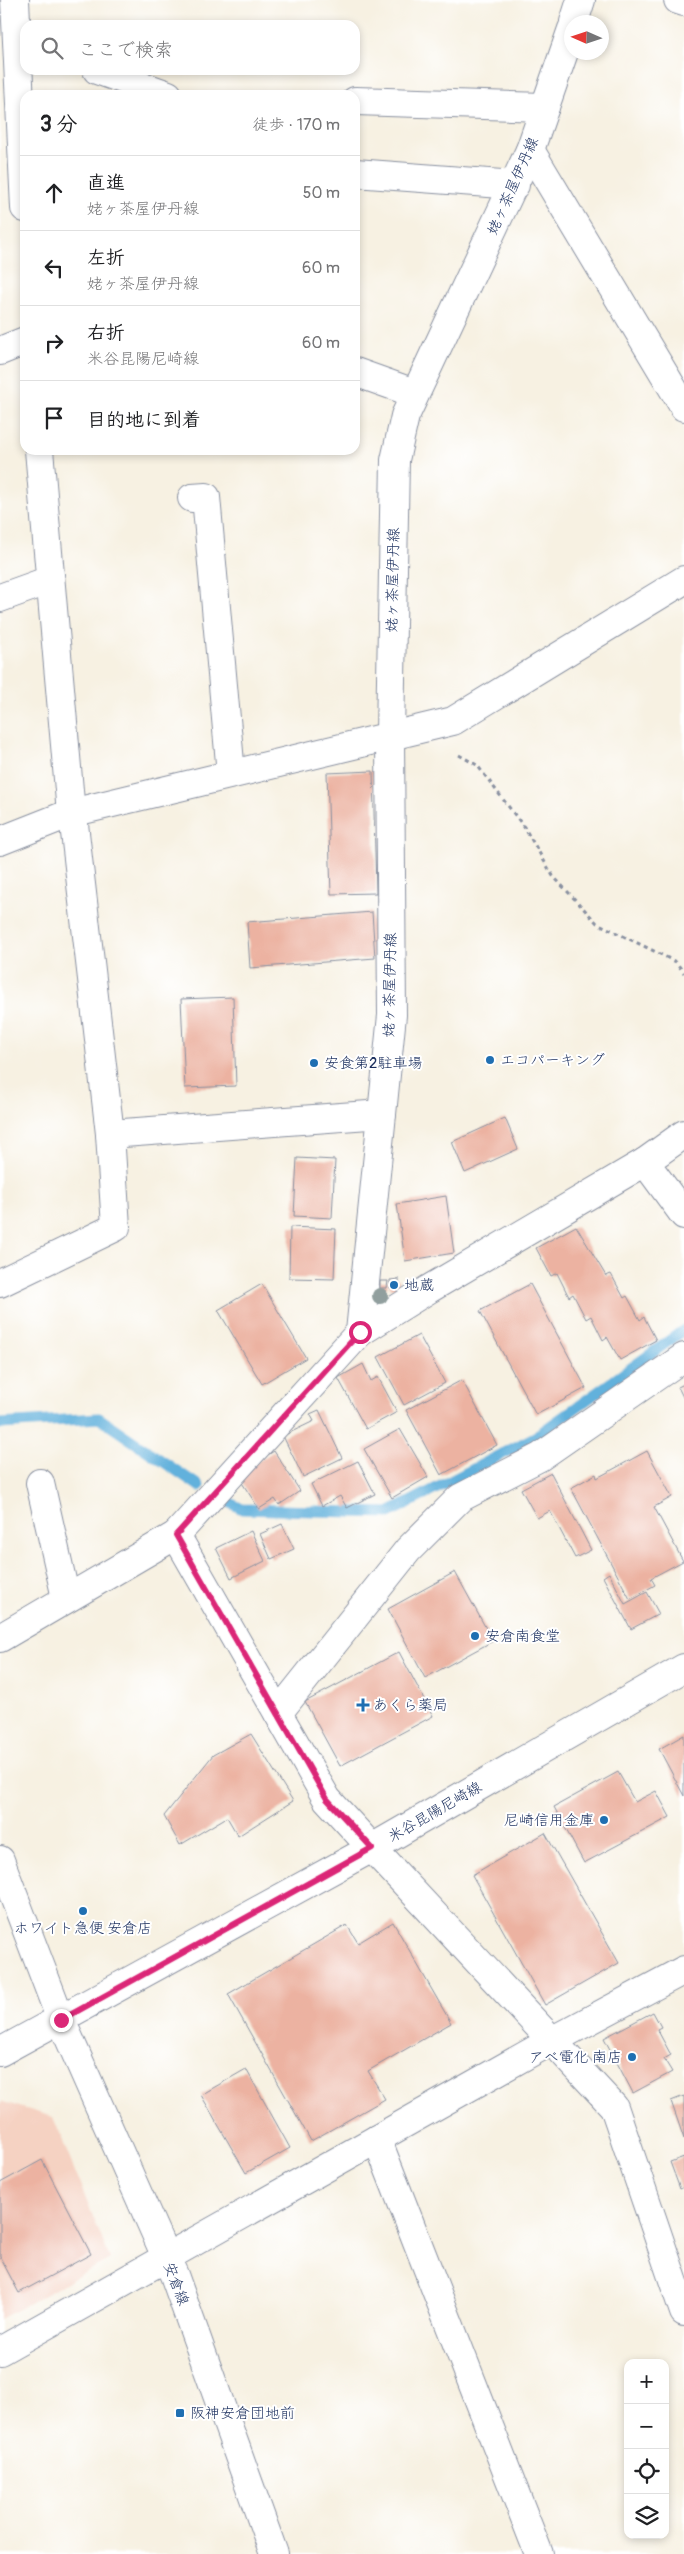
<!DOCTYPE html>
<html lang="ja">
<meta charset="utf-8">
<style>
:root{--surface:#fff;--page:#f2f2f2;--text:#202124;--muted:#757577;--line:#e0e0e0}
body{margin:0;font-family:Pangolin,"Klee One",sans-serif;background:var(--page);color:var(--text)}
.controls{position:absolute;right:15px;bottom:15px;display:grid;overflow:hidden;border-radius:10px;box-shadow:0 2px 8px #0003}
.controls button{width:45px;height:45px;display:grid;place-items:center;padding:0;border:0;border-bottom:1px solid var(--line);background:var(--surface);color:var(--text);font:25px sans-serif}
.compass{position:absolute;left:564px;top:15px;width:45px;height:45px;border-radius:50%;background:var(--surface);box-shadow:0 2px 8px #0003;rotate:273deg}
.stop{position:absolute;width:15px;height:15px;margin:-11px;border:4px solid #db2777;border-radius:50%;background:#fff}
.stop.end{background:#db2777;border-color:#fff;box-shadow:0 1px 5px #0008}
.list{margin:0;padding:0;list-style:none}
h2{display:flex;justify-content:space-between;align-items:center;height:65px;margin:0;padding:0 20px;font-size:21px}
h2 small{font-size:16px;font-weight:400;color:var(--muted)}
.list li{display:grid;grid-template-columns:32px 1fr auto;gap:15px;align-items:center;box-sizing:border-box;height:75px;padding:0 20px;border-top:1px solid var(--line)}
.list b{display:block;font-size:19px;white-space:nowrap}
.list p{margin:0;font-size:16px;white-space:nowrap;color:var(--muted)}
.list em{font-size:16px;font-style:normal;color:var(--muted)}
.icon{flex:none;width:28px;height:28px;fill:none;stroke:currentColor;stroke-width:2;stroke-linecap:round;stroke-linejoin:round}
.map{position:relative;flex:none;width:684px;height:2554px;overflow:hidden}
.search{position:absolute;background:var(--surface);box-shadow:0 2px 8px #0003;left:20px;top:20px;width:340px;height:55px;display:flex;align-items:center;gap:12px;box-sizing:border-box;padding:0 18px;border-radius:15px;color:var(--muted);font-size:19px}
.panel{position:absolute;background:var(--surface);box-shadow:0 2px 8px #0003;left:20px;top:90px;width:340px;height:365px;border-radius:15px}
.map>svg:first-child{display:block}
.built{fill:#f5d2c2}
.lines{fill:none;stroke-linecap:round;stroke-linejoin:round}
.stream{stroke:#62b1dc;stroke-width:11}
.building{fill:#ecb2a1}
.minor-casing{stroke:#8990a0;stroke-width:30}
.major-casing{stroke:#8990a0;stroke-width:30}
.path{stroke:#8990a0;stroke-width:3;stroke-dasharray:4 4;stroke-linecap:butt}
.minor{stroke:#fff;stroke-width:28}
.major{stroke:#fff;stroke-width:28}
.tree{fill:#919f9e}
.route{stroke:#db2777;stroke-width:6}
.poi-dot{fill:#1f6fb2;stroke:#fff;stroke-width:2}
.labels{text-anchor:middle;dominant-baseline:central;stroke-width:4;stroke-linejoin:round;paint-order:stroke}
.street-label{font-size:15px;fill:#1b2f5e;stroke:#fff}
.poi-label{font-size:15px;fill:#1b2f5e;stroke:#fff;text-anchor:start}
</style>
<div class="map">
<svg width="684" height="2554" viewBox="0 0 684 2554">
<rect width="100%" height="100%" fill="#fff"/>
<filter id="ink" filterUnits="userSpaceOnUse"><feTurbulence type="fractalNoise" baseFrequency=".02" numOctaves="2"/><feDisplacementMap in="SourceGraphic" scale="10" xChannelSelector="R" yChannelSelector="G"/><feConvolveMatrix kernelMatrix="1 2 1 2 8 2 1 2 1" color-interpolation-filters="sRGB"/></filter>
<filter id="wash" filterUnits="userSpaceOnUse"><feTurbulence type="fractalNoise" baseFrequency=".0096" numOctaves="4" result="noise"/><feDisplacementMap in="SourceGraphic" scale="20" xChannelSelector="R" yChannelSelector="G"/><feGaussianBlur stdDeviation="1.12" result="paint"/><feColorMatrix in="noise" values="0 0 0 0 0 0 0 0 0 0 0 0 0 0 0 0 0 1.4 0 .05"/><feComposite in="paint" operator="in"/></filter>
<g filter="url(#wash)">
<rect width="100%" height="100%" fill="#f7f1e2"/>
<polygon class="built" points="3,2102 53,2117 110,2259 0,2319 0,2104"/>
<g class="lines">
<g class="stream">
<polyline points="0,1424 99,1418 199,1486"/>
<polyline points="227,1501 242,1509 389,1513 535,1437 684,1330"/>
</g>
</g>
<g id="blocks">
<g class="building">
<polygon points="373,771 376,893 331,894 327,773"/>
<polygon points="372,912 375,958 250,968 247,922"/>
<polygon points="233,997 236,1086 185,1088 181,999"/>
<polygon points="505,1118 518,1149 465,1173 452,1142"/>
<polygon points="297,1158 335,1160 332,1218 294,1216"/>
<polygon points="446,1196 454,1253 405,1261 397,1204"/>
<polygon points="576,1226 606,1276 611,1274 624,1298 627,1296 640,1320 644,1317 656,1340 620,1360 607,1337 603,1340 591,1316 586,1319 573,1294 569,1297 557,1273 551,1276 536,1248"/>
<polygon points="290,1227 336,1229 334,1279 289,1278"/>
<polygon points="399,1279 399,1288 390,1288 390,1280"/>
<polygon points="380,1281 388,1281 387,1288 380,1288"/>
<polygon points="262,1284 306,1358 262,1384 218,1310"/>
<polygon points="530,1284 586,1388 536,1415 480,1311"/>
<polygon points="419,1335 445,1383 404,1405 378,1357"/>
<polygon points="363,1364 371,1381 378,1377 397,1412 366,1429 338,1378"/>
<polygon points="462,1380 497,1445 441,1475 406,1410"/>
<polygon points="684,1384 684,1399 678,1387"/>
<polygon points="319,1410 342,1458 303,1477 283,1436 314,1421 310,1414"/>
<polygon points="400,1429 428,1477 392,1498 364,1449"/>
<polygon points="274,1451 300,1491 279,1505 275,1499 259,1509 237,1475"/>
<polygon points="647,1451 672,1497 654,1507 683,1561 651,1578 655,1585 630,1599 571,1488 596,1474 597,1478"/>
<polygon points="358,1461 375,1494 347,1508 340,1496 322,1506 311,1484"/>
<polygon points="551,1473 591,1550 575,1558 550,1511 537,1518 521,1489"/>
<polygon points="282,1524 294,1549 271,1559 260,1534"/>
<polygon points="251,1531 265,1561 231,1578 216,1548"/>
<polygon points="455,1572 493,1641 425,1678 388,1609"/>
<polygon points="609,1573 625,1604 647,1592 659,1614 631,1629 603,1577"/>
<polygon points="399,1652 433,1716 340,1766 305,1702"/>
<polygon points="251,1734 293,1801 238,1836 227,1817 180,1845 164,1816 213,1755"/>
<polygon points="684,1735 684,1796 659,1749"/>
<polygon points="618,1772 635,1802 656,1791 670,1817 584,1863 554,1807"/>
<polygon points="545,1833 619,1963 545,2005 472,1875"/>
<polygon points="393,1922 451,2023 368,2071 385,2099 311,2141 228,1994 347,1925 358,1943"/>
<polygon points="653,2012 661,2027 657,2029 671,2055 664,2059 672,2072 633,2093 604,2038"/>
<polygon points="246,2069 290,2148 246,2173 201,2095"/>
<polygon points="684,2096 684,2139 671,2101"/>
<polygon points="684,2157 684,2187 680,2189 670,2162"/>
<polygon points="42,2160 91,2254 19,2293 0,2257 0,2183"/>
</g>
</g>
</g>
<g filter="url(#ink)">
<use href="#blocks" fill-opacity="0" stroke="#8990a0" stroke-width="1"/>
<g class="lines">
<g class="minor-casing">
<g id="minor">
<polyline points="15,0 25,208"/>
<polyline points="678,0 684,2"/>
<polyline points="97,70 168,95"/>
<polyline points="355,101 545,107"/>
<polyline points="530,150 684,407"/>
<polyline points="355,173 515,185"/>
<polyline points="0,351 25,341"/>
<polyline points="355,372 414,393"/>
<polyline points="192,498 206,497 231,774"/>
<polyline points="0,598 50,580"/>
<polyline points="0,841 71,813 453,721 684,580"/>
<polyline points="110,1134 382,1114"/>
<polyline points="684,1134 645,1162 684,1215"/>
<polyline points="0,1283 116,1227 110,1134 74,824 71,813 39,450"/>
<polyline points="360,1332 429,1289 645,1162"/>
<polyline points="40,1483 66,1598"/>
<polyline points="0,1638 176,1535"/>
<polyline points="278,1713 408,1550 460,1498 540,1457 684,1357"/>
<polyline points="372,1848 614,2107 684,2312"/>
<polyline points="0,1860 61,2020 174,2275 274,2554"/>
<polyline points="377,2139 539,2554"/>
<polyline points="0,2351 553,2040 684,1970"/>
</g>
</g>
<g class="major-casing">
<g id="major">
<polyline points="574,22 581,0"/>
<polyline points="372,1848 327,1799 176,1535 360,1332 392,1015 390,735 395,460 405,416 530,150 572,29"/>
<polyline points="0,2052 372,1848 684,1668"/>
</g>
</g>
<polyline class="path" points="459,755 477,765 524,827 553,876 597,923 676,962 684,973"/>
<use href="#minor" class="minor"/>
<use href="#major" class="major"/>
</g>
<circle class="tree" cx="380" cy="1296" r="8"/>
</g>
<g class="lines" filter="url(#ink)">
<polyline class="route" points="61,2020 372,1848 327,1799 176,1535 360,1332"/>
</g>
<g class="poi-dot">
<circle cx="490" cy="1060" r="5"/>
<circle cx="314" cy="1063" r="5"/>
<circle cx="394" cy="1285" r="5"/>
<circle cx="475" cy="1636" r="5"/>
<path d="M360.5 1697.5h5v5h5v5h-5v5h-5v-5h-5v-5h5z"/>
<circle cx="604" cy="1820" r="5"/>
<circle cx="83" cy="1911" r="5"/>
<circle cx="632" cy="2057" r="5"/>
<rect x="175" y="2408" width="10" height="10" rx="2.5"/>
</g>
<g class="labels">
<g class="street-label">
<text transform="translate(513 186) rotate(-66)">姥ヶ茶屋伊丹線</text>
<text transform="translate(393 580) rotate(-89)">姥ヶ茶屋伊丹線</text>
<text transform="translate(390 985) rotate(-89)">姥ヶ茶屋伊丹線</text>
<text transform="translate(435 1812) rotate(-30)">米谷昆陽尼崎線</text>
<text transform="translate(176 2284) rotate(69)">安倉線</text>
</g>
<g class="poi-label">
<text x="500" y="1060">エコパーキング</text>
<text x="324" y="1063">安食第2駐車場</text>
<text x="404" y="1285">地蔵</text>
<text x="485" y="1636">安倉南食堂</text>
<text x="373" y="1705">あくら薬局</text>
<text x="594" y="1820" text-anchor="end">尼崎信用金庫</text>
<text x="83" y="1928" text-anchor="middle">ホワイト急便 安倉店</text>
<text x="622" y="2057" text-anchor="end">アベ電化 南店</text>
<text x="190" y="2413">阪神安倉団地前</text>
</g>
</g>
</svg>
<div class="controls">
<button>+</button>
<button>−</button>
<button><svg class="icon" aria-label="locate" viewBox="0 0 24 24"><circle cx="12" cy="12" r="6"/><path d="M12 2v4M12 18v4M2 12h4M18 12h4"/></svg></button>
<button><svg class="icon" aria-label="layers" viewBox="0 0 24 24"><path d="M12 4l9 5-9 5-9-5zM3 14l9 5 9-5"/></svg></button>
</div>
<svg class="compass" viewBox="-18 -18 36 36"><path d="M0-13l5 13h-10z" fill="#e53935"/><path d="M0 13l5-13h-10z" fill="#757577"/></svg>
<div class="stop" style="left:360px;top:1332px"></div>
<div class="stop end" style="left:61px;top:2020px"></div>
<div class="search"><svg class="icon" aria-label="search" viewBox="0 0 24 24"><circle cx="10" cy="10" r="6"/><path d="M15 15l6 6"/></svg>ここで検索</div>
<section class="panel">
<h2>3 分<small>徒歩 · 170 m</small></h2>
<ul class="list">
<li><svg class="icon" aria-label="ahead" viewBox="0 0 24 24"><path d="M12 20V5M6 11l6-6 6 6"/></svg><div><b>直進</b><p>姥ヶ茶屋伊丹線</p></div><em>50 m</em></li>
<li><svg class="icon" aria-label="left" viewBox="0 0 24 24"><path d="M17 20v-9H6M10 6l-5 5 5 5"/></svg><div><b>左折</b><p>姥ヶ茶屋伊丹線</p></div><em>60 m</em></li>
<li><svg class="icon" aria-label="right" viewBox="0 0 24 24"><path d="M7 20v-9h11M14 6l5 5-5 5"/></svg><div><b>右折</b><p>米谷昆陽尼崎線</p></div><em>60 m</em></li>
<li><svg class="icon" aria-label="arrive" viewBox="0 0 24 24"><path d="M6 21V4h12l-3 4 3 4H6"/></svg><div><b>目的地に到着</b></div></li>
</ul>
</section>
</div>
